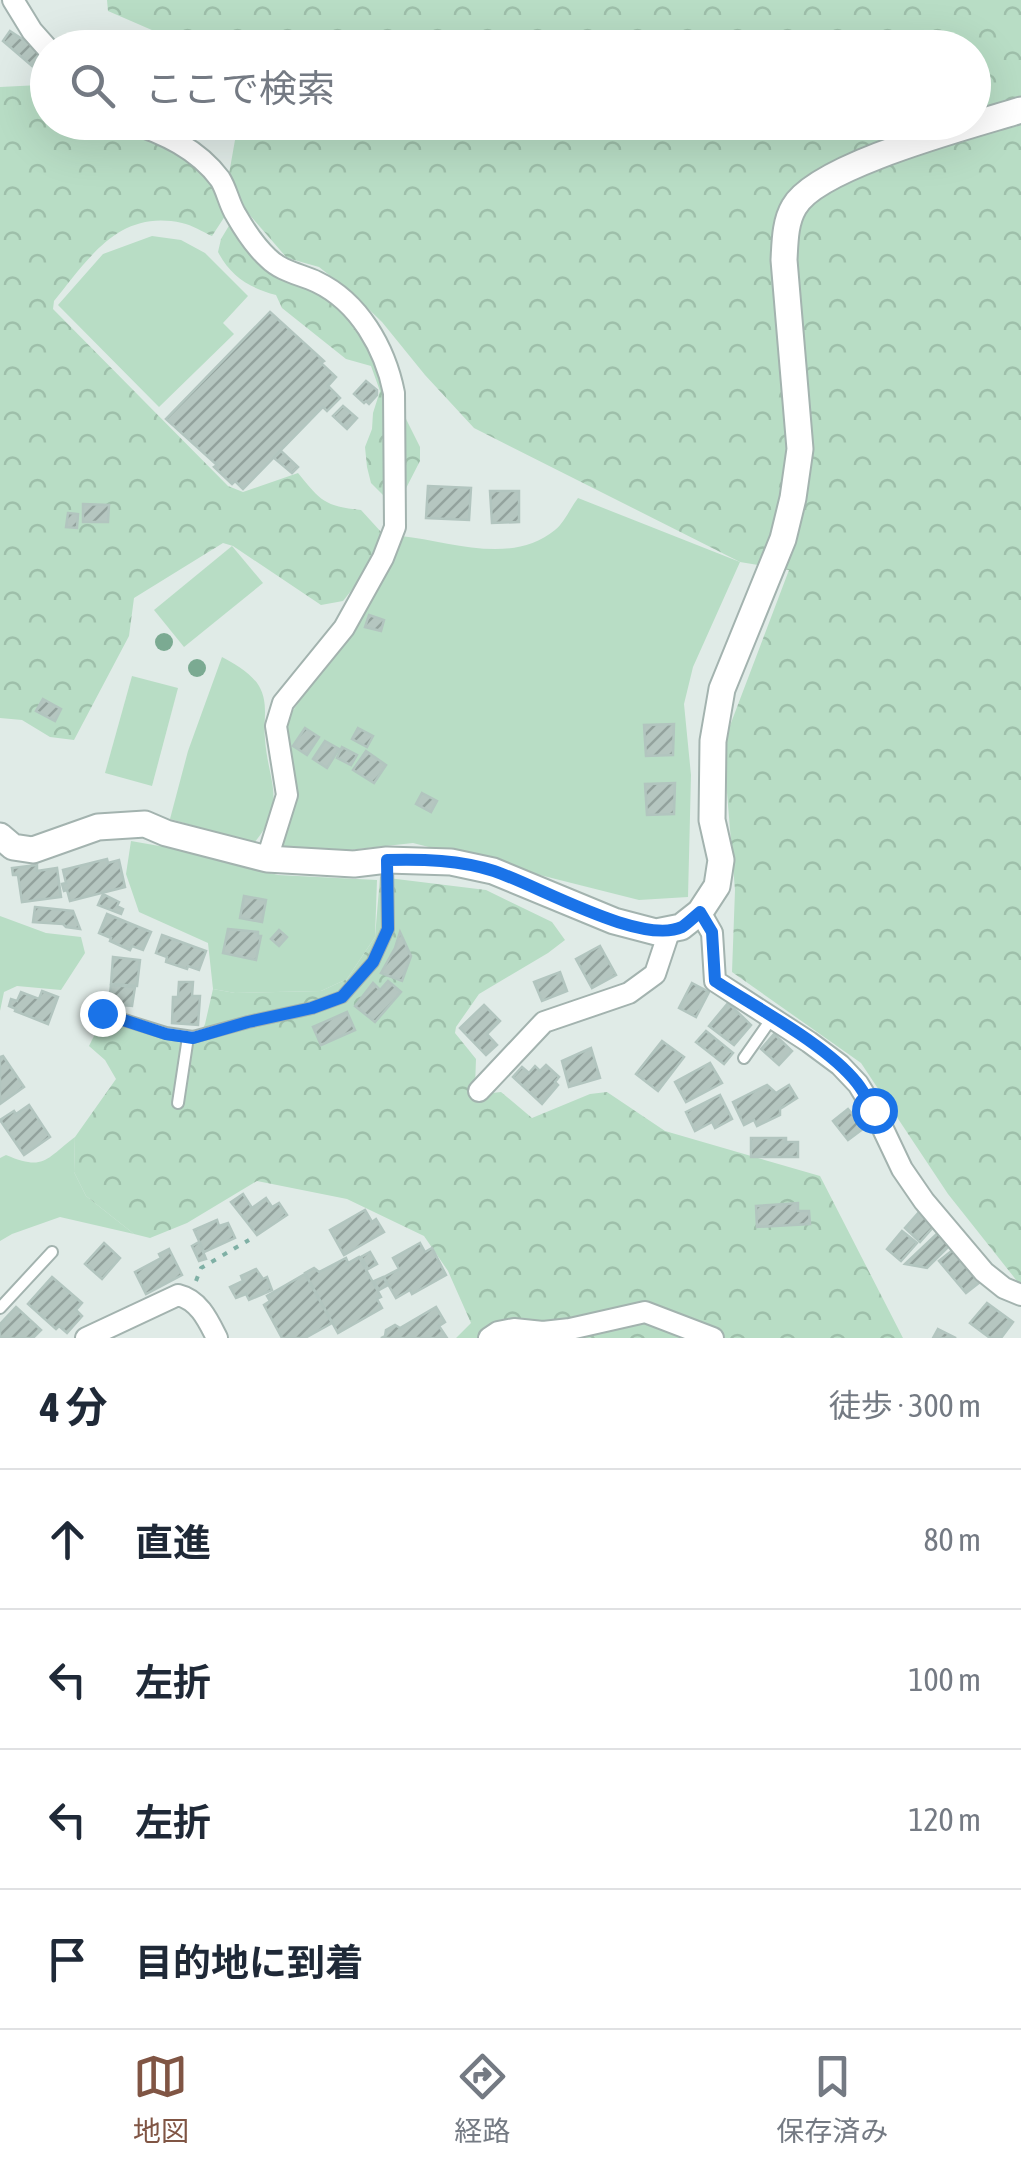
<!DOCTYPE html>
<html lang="ja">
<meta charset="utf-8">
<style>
:root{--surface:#fff;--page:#f2f2f3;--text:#1f2937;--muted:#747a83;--line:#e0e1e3;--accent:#805544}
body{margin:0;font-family:"Asap Condensed","Noto Sans JP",sans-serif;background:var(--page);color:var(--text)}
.stop{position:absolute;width:30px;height:30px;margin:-22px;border:8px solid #1a73e8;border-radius:50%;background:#fff}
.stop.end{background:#1a73e8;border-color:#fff;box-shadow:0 2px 10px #0008}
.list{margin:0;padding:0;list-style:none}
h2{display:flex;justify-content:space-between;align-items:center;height:130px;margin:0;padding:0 40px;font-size:42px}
h2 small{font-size:32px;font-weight:400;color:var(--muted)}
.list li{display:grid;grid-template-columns:65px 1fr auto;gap:30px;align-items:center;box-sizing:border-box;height:140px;padding:0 40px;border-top:2px solid var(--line)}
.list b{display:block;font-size:38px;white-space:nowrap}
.list em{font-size:32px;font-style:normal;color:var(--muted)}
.icon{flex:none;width:55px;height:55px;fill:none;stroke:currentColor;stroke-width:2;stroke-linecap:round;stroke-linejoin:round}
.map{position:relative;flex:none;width:1021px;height:1338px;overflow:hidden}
.search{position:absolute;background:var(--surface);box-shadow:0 10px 40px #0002;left:30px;right:30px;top:30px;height:110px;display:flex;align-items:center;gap:25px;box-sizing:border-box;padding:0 35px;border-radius:55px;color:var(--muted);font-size:38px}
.sheet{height:690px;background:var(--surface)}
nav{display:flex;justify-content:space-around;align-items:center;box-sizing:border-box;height:140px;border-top:2px solid var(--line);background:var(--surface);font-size:28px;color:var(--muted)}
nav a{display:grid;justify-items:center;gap:5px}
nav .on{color:var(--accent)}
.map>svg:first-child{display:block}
.grass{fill:#b8ddc5}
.forest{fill:url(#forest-crowns)}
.building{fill:url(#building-hatch);stroke:#b2c5bf;stroke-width:2.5}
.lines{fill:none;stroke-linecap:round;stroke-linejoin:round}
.service-casing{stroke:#a3b3af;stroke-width:14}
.minor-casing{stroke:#a3b3af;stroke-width:24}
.tertiary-casing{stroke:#a3b3af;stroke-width:29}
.path{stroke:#7fb0a5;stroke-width:4;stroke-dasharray:5 8;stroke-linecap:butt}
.service{stroke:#fff;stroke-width:10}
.minor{stroke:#fff;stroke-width:20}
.tertiary{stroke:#fff;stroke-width:25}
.tree{fill:#7baa92}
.route{stroke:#1a73e8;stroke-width:12}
</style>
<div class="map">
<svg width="1021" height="1338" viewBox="0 0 1021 1338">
<defs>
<pattern id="forest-crowns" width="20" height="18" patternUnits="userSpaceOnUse" patternTransform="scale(2.5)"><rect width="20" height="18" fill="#b8ddc5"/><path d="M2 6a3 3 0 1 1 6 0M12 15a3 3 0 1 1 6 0" fill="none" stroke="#9ebfaa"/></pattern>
<pattern id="building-hatch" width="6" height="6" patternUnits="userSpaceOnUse" patternTransform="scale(2.5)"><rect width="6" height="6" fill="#b5c6c0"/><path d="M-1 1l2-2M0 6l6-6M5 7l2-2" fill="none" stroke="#93a29d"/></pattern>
</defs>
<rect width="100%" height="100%" fill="#e0ebe7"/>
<g class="grass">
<polygon points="152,236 181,240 205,253 248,296 223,323 234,334 159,407 58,305 103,254"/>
<path d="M578 498 740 562 693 667 684 704 691 775 688 897 639 900 413 843 267 859 287 760V719L330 657 401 536C450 541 511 566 555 530 564 523 571 507 578 498Z"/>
<polygon points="232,546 263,583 184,647 154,610"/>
<path d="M222 657C234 663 252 674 259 686 269 703 263 721 265 739 268 783 288 802 254 843L170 819 188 751Z"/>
<polygon points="132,676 178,688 152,786 105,773"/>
<polygon points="131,841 182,850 278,875 377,880 375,937 347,979 321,991 235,993 213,989 208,943 139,912 126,874"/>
<polygon points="0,916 46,933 81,937 85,953 61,990 17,986 4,992 0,1011"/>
<path d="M75 1137 74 1172 86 1196 134 1234 60 1217 12 1234 0 1241V1158L6 1155C44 1171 45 1160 75 1137Z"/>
</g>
<g class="forest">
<polygon points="107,0 1021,0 1021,1286 948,1194 861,1063 732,972 735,890 723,744 789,570 740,562 474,428 425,375 382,322 353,294 319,267 287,258 247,212 229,174 238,123 974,122 974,48 191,47 108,11"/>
<path d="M40 85 47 89 48 122 115 123 176 150 209 177 229 210 212 236C203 232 192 225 182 223 119 209 89 258 54 301L53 309 228 486 243 492 298 473C321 501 324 506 361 510L382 533 362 577 343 601 321 605 233 546 223 543 134 598 129 636 74 740 50 737 22 720 0 718V87Z"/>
<path d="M230 224 282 275 340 307 359 325 420 447V461L401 498 390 502 371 483 367 467 365 447 372 429 373 413 380 391 371 366 346 359 282 308 276 295C250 288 231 277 218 252L221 239Z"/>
<polygon points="380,877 486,890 552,922 565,940 548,953 479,994 456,1027 455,1033 476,1059 475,1087 483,1094 501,1092 532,1118 590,1094 607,1092 665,1131 820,1176 903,1338 456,1338 471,1323 448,1271 424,1236 347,1199 257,1181 187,1223 150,1238 134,1234 86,1196 74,1172 75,1137 116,1079 105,1060 89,1046 97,1030 130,1026 181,1043 196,1043 205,1024 213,989 235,993 321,991 347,979 375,937"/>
</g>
<g class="building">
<polygon points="10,31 42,52 32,66 3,41"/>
<polygon points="270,312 324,361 321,363 336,377 328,386 340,398 327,411 323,407 243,489 235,481 232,484 214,467 217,465 166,419"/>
<polygon points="366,381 377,390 377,395 369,404 366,401 364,403 354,394"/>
<polygon points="343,406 357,418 347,429 333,416"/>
<polygon points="281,451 298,467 292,473 274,458"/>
<polygon points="428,486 471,488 469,520 426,518"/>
<polygon points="490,491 519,491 519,522 492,523"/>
<polygon points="83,504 109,505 108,522 83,522"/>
<polygon points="68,513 78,514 77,528 66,527"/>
<polygon points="369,615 384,620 381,631 365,627"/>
<polygon points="43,699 61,709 55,721 36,711"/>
<polygon points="674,724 673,755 646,756 644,725"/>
<polygon points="305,728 319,737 307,755 293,746"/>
<polygon points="358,728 373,736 367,747 352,739"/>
<polygon points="325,741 339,749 327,768 313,759"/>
<polygon points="342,747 357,755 351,765 337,758"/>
<polygon points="366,751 386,765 374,783 353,770"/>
<polygon points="675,783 674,814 647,815 645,784"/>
<polygon points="422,793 437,801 431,812 416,804"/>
<polygon points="107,859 108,863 119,860 125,887 70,901 67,890 64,891 62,884 66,883 63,870"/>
<polygon points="37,865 37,871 57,868 61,897 22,902 18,875 13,875 12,868"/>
<polygon points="103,894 119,902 117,906 123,909 121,914 98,905"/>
<polygon points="244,896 266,900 262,922 240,918"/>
<polygon points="35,907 73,911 80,929 66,927 63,924 33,922"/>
<polygon points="107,914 151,932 143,950 132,946 130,950 110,941 111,938 99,933"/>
<polygon points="228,929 258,932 258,936 261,936 256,960 223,953"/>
<polygon points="279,930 287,937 279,946 271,939"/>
<polygon points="400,932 411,956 402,981 381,973 395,948"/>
<polygon points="162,935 206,951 199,970 188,966 187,969 166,962 167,957 156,953"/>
<polygon points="600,946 616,975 592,988 576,959"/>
<polygon points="113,957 140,960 137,986 111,984"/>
<polygon points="560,972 567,991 542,1001 534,982"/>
<polygon points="388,981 401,992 375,1022 355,1006 373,983 380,990"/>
<polygon points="179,982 193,982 192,996 200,996 198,1025 172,1023 173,997 178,997"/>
<polygon points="692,983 709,992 696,1017 679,1008"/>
<polygon points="111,985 135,987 132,1006 109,1004"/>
<polygon points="42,991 58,997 48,1024 15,1011 16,1009 9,1006 11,999 17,1001 21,992 39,999"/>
<polygon points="728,1003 751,1025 734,1045 709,1026"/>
<polygon points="484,1005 500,1021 487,1034 497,1045 486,1055 460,1028"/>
<polygon points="347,1012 355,1030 321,1045 313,1027"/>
<polygon points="706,1031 733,1053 724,1064 696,1042"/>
<polygon points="774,1034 792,1051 779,1065 761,1049"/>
<polygon points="662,1041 684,1057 658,1091 636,1074"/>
<polygon points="591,1048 600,1078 569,1087 562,1061"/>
<polygon points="3,1056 24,1087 0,1104 0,1057"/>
<polygon points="710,1063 722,1083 686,1102 675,1082"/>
<polygon points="546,1065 559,1077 555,1082 558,1085 542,1104 513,1077 522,1067 529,1073 535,1066 540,1071"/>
<polygon points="767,1085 776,1093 789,1085 797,1098 780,1109 780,1115 757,1126 754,1120 744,1125 733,1102"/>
<polygon points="720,1095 732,1119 715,1128 712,1122 695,1131 686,1112"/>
<polygon points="29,1105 50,1137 24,1155 0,1120 14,1111 16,1114"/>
<polygon points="848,1109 864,1128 848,1140 833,1121"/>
<polygon points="751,1138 786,1138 786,1142 798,1142 798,1157 751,1157"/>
<polygon points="243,1194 252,1208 266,1198 272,1207 279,1203 287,1215 257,1235 231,1202"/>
<polygon points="798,1203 798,1211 809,1211 810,1224 757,1227 756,1206"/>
<polygon points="365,1210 372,1222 376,1219 384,1232 344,1255 330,1230"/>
<polygon points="920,1211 936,1224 920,1242 905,1228"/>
<polygon points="217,1220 219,1226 228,1223 235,1238 204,1252 194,1230"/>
<polygon points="902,1231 917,1243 901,1261 887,1249"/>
<polygon points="940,1231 950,1245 927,1268 905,1264"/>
<polygon points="199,1242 206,1259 199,1261 192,1246"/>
<polygon points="104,1243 120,1258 102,1279 85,1264"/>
<polygon points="420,1243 425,1252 432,1248 446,1275 412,1294 410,1290 396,1298 384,1277 399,1269 393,1258"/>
<polygon points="169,1249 182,1275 146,1294 135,1272 161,1258 159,1254"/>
<polygon points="954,1249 980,1282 966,1293 939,1261"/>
<polygon points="370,1252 377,1264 368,1269 361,1257"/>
<polygon points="359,1257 381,1297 377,1299 382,1308 338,1333 305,1273 314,1268 319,1272 346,1258 348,1263"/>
<polygon points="256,1269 263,1279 267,1277 272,1290 249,1300 246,1294 236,1298 230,1287 243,1281 241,1276"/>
<polygon points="305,1274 332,1323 305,1338 282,1338 264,1305 270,1301 267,1296"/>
<polygon points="52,1277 82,1303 76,1310 82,1316 67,1333 59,1326 56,1329 28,1304"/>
<polygon points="383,1277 388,1285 379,1290 374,1281"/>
<polygon points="987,1303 1013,1322 1001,1338 990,1338 970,1323"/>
<polygon points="16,1307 41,1330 33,1338 0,1338 0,1324"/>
<polygon points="436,1307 445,1322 439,1326 447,1338 381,1338 385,1336 386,1330 395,1325 400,1328"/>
<polygon points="938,1329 956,1338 933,1338"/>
</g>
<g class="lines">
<g class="service-casing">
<g id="service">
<polyline points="102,1013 166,1033 193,1037 248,1022 312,1008 342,997 373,962 388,929 387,861"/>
<polyline points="744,1058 772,1018"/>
<polyline points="178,1103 188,1037"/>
<polyline points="0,1308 52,1252"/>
</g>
</g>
<g class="minor-casing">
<g id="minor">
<polyline points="13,0 32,31 48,49"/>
<path d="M129 122C163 133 198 149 220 179 227 190 229 204 236 215 244 229 256 247 268 258 282 272 300 274 317 282 359 302 385 348 394 393L395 527 383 558 344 628 283 703 276 726 287 795 267 859"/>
<polyline points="700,912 712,933 715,981 809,1042 840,1065 858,1084 874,1110 902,1169 924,1201 984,1272 1004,1288 1021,1295"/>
<polyline points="479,1091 544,1022 629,993 655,974 670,929"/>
<path d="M86 1338 178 1295C199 1300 208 1320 217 1338"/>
<polyline points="489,1338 498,1332 514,1329 543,1332 570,1329 645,1312 713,1338"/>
</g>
</g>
<g class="tertiary-casing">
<path id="tertiary" d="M0 836 13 847 33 850 98 827 145 824 166 833 267 859 354 864 387 860 451 862 493 871 614 921 656 932 681 927 700 912 717 886 721 860 712 820 713 741 722 689 783 539 793 498 800 449 784 260C785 242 785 222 794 207 817 165 973 125 1021 110"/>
</g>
<polyline class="path" points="196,1281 201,1268 249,1240"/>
<use href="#service" class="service"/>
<use href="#minor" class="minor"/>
<use href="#tertiary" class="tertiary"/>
</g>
<g class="tree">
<circle cx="164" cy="642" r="9"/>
<circle cx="197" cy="668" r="9"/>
</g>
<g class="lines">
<path class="route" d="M102 1013 166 1034 193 1038 248 1022 312 1008 342 997 373 962 388 929 387 860C423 859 460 860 494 871 537 885 641 946 682 927 688 923 694 917 700 912L712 932 715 981C757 1008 827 1045 857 1083 864 1092 869 1102 874 1110"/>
</g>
</svg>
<div class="stop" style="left:874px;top:1110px"></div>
<div class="stop end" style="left:102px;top:1013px"></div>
<div class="search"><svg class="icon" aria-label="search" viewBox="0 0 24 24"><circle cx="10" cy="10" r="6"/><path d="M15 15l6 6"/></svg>ここで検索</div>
</div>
<section class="sheet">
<h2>4 分<small>徒歩 · 300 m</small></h2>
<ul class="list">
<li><svg class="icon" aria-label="ahead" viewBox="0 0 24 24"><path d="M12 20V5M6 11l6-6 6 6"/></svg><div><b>直進</b></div><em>80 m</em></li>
<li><svg class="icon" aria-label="left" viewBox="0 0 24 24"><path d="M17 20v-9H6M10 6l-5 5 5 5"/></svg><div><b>左折</b></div><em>100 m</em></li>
<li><svg class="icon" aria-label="left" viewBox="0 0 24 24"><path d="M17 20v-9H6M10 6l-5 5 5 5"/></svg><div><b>左折</b></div><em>120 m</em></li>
<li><svg class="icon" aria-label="arrive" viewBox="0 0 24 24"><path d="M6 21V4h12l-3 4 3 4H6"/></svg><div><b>目的地に到着</b></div></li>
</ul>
</section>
<nav>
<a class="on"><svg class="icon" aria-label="map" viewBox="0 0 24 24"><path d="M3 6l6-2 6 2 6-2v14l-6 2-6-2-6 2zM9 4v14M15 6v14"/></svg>地図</a>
<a><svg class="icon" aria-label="directions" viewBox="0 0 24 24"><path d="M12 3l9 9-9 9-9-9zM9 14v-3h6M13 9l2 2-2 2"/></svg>経路</a>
<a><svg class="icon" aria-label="saved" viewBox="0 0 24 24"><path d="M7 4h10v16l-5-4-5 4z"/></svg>保存済み</a>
</nav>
